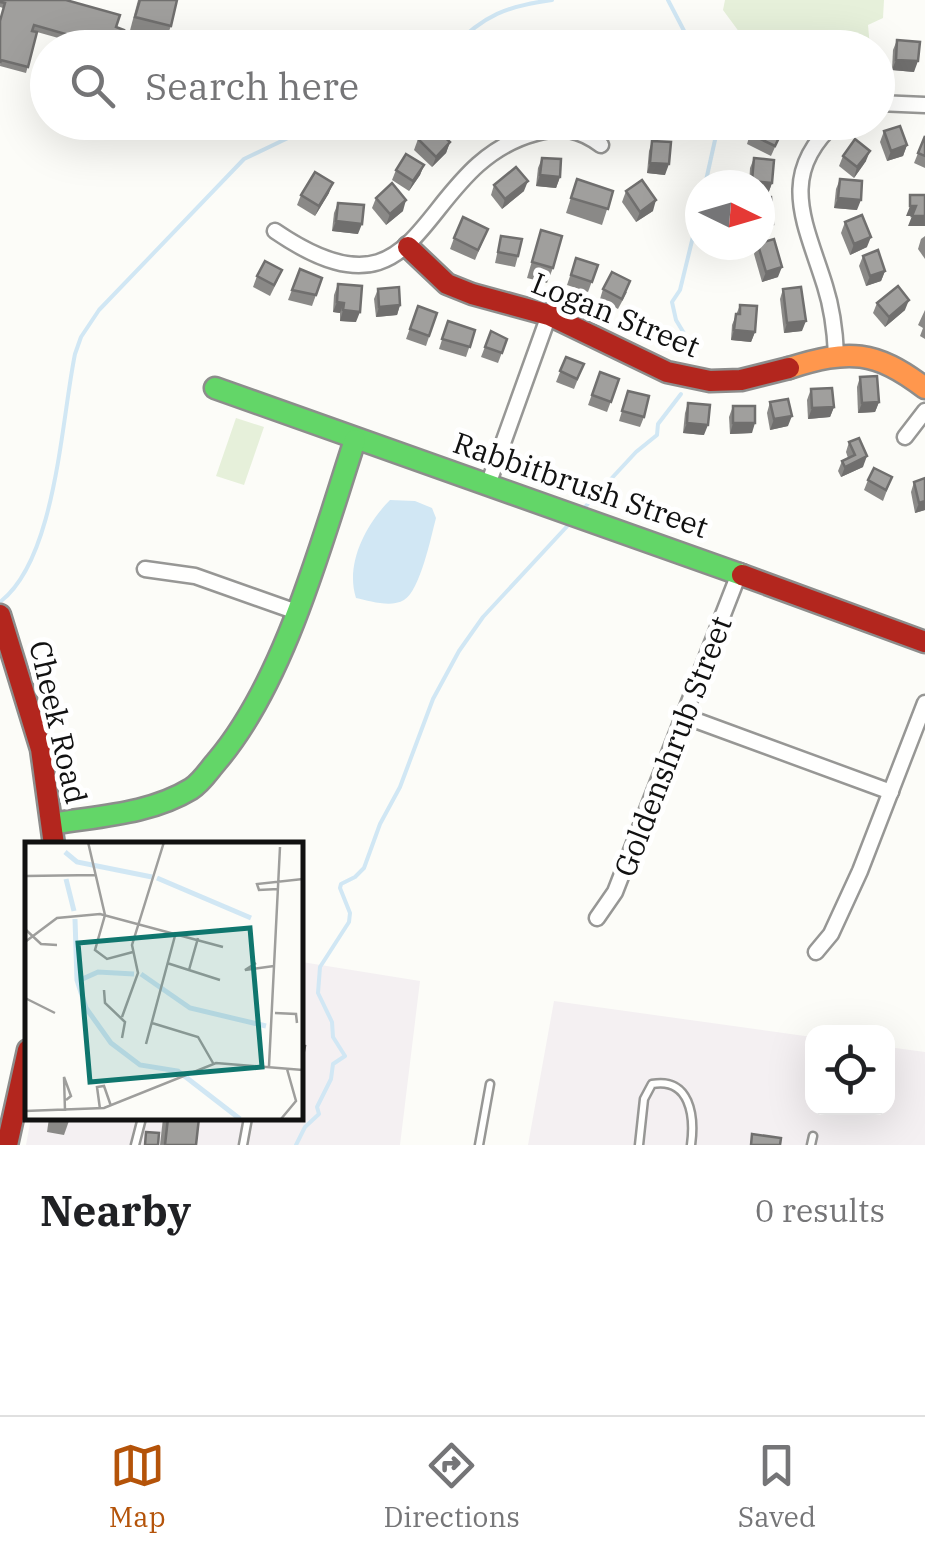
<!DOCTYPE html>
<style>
:root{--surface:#fff;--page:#f2f2f2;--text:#202124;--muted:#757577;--line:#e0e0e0;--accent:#b45309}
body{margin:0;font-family:"IBM Plex Serif",serif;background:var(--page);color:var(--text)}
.controls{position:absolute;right:30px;bottom:30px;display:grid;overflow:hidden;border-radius:20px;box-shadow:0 10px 40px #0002}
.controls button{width:90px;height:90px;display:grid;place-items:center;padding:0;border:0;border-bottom:2px solid var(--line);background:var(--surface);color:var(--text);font:50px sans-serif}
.compass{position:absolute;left:685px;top:170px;width:90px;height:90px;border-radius:50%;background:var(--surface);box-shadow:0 10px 40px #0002;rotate:95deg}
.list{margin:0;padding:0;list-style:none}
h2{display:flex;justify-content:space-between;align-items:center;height:130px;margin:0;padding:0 40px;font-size:42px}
h2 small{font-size:32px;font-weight:400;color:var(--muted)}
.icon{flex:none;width:55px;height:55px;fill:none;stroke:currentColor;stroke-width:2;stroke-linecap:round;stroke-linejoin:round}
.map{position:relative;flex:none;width:925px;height:1145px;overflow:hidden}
.search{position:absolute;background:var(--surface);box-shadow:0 10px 40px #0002;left:30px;right:30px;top:30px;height:110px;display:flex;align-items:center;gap:25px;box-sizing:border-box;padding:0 35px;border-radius:55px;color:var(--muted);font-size:38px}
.sheet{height:270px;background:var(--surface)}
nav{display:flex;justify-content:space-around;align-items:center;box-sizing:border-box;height:140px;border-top:2px solid var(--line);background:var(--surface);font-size:28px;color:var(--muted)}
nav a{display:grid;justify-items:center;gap:5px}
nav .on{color:var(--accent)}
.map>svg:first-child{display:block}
.industrial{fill:#f4f0f2}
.green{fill:#e6f0da}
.water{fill:#d1e7f4}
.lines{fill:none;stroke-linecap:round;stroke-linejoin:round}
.stream{stroke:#d1e7f4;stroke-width:4}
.lane-casing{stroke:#979795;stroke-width:11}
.street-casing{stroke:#979795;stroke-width:19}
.fast-casing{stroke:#8d8d8c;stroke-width:25}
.slow-casing{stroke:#8d8d8c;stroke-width:25}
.jam-casing{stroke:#8d8d8c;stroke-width:25}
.lane{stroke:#fffffe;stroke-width:6}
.street{stroke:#fffffe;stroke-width:14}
.fast{stroke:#63d668;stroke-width:20}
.slow{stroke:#ff974d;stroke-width:20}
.jam{stroke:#b3261e;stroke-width:20}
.wall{fill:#8a8987}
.shaded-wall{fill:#706f6e}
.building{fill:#a09f9d;stroke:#706f6e;stroke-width:2.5}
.labels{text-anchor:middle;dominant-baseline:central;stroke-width:10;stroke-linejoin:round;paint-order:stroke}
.street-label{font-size:30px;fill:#111;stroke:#fff}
.inset-river{fill:none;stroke:#d1e7f4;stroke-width:5}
.inset-road{fill:none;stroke:#9e9e9c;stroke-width:2.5}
.view{fill:#0f766e;fill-opacity:0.15;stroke:#0f766e;stroke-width:5}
.inset-edge{fill:none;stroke:#111;stroke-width:5}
</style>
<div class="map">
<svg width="925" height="1145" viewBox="0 0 925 1145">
<rect width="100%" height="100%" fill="#fcfcf8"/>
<g class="industrial">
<polygon points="302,962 420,981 400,1145 26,1145 31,1118 300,1118"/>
<polygon points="554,1001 812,1037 812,1108 888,1108 888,1047 925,1052 925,1145 528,1145"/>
</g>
<g class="green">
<polygon points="725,0 884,0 883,18 868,25 870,47 834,47 828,33 796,47 751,48 723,10"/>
<polygon points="236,418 264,427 244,485 216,476"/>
</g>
<path class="water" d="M390 500 415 501 432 508 436 518C431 537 420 591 404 600 391 608 370 601 356 598 345 564 366 524 390 500Z"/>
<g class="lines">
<g class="stream">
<polyline points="668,0 693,48"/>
<path d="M452 48C484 15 507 6 552 0"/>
<polyline points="705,185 719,122"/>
<polyline points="688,353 691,345 676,320 672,302 680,290 700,208"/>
<polyline points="585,507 636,452 657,435 658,424 681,394"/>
<path d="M0 602C56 559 61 422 75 354L81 337 99 310 244 159 290 137 349 122"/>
<polyline points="296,1145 305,1127 319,1114 317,1107 331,1079 333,1064 345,1056 333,1037 332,1022 318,993 320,967 349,922 350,913 340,888 341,884 355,877 364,868 380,824 400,787 433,699 459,651 483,617 572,521"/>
</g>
<g class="lane-casing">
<g id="lane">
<polyline points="135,1145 142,1118"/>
<polyline points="243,1145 248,1118"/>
<polyline points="479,1145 490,1084"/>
<path d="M639 1145 644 1099 652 1084C690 1077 695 1116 691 1145"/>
<polyline points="811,1145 813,1136"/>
</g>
</g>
<g class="street-casing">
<g id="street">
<polyline points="878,103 925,105"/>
<path d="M836 122C776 175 806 224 825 286 832 308 835 331 836 354"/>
<path d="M275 231C430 337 414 165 536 133 562 126 579 129 601 145"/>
<polyline points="905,437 925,411"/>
<polyline points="489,482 549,315"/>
<polyline points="145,569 195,576 294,611"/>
<polyline points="684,716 891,792"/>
<polyline points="597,918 615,892 740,571"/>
<polyline points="816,952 831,934 860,871 925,703"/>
</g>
</g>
<g class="fast-casing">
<g id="fast">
<polyline points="215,388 742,575"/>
<path d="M52 824C99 816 150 814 191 789 202 782 209 770 217 761 285 681 322 540 355 440"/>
</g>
</g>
<g class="slow-casing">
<path id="slow" d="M789 368C849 349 875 350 925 388"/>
</g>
<g class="jam-casing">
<g id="jam">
<polyline points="408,247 447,284 472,294 549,315 667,372 710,381 741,380 789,368"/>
<polyline points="742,575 925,642"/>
<polyline points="0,615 41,749 54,845"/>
<polyline points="7,1145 28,1050"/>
</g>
</g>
<use href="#lane" class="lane"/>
<use href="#street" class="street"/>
<use href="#fast" class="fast"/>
<use href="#slow" class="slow"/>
<use href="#jam" class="jam"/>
</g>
<g class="wall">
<polygon points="0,0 124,30 119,48 94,48 37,32 26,73 0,66 3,8 0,7"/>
<polygon points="138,0 177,0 171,26 163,46 128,38"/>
<polygon points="897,40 914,72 892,70 893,50"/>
<polygon points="450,122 474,122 456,133"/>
<polygon points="784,127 771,156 747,144 750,134"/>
<polygon points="884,131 907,145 903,156 887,161 880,142"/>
<polygon points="925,136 925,168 914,163"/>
<polygon points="418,139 450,142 446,153 432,167 414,150"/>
<polygon points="652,141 665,175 647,173 649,151"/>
<polygon points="843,156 866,161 854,178 839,166"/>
<polygon points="542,158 560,177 556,188 536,186 538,168"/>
<polygon points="754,158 772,183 768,194 760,193 760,185 749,185 750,168"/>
<polygon points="424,165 420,175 409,191 392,180 396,170"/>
<polygon points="577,179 613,191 602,225 566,213"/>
<polygon points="840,179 857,210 834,208 836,189"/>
<polygon points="494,185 524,191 502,209 491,195"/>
<polygon points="626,191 653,211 636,222 622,202"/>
<polygon points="329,193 315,216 297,205 301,195"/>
<polygon points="376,198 403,211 386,225 372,208"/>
<polygon points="338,203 358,234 332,231 334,213"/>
<polygon points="845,222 867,247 850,255 841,233"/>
<polygon points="488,229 475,260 450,249 454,238"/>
<polygon points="541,230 553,268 547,283 527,278"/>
<polygon points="501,236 518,256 515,267 495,263"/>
<polygon points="925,236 925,259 918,249 921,239"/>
<polygon points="757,245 760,245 778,277 762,282 754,254"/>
<polygon points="863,256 885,271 881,281 866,286 859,266"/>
<polygon points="576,258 598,265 588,292 567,285"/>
<polygon points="300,269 322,278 312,306 288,300"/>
<polygon points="257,276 278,280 270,296 253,287"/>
<polygon points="338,284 356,322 340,321 340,313 333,312 334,295"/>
<polygon points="378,289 400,305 397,315 376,317 374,299"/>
<polygon points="603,289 627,292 618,309 600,299"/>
<polygon points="783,289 802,331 784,333 780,299"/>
<polygon points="877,303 905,310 885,327 873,313"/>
<polygon points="740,305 755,332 751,342 731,340 732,325"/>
<polygon points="418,306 437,313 426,346 406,339"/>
<polygon points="925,310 925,339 920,336 923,328 918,325"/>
<polygon points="448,321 475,330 466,357 439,349"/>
<polygon points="491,331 507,339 498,363 481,357"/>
<polygon points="566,357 584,364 574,389 556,382"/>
<polygon points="600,372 619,379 607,412 588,405"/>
<polygon points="860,377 879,402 875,412 858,413 857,387"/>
<polygon points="811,389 834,407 830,417 808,419 807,400"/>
<polygon points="628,391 644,417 640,427 619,421"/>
<polygon points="770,402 788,426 770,430 767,413"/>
<polygon points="688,403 704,435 683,433 685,413"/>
<polygon points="733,406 752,433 730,434 729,417"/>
<polygon points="849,442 863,467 841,477 838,471 842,461 848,458 846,452"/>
<polygon points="892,477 883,501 864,490 868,480"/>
<polygon points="914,482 925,510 915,513 911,492"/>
<polygon points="49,1118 70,1118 64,1135 47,1132"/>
<polygon points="163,1118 199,1118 196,1145 160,1145"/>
</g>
<g class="shaded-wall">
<polygon points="896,60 918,61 914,72 892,70"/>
<polygon points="460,122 474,122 456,133"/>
<polygon points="651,122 663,122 648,131"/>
<polygon points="450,142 446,153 432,167 436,157"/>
<polygon points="907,145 903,156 887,161 891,151"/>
<polygon points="870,151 866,161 854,178 857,167"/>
<polygon points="650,163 669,164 665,175 647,173"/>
<polygon points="424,165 420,175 409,191 413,181"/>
<polygon points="540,175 560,177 556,188 536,186"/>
<polygon points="528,181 524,191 502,209 505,199"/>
<polygon points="752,181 772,183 768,194 760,193 760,185 751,185"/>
<polygon points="333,183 329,193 315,216 319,206"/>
<polygon points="838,198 861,200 857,210 834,208"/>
<polygon points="406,200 403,211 386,225 390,214"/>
<polygon points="656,200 653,211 636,222 640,212"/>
<polygon points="910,206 916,206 925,216 925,226 908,226 912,216 906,216"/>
<polygon points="336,221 362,224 358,234 332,231"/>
<polygon points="773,224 769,234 760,235 760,225"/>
<polygon points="871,237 867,247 850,255 854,244"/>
<polygon points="782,267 778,277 762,282 766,272"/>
<polygon points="885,271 881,281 866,286 870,276"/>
<polygon points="909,300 905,310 885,327 889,317"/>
<polygon points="337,302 344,303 340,313 333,312"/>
<polygon points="400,305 397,315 376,317 379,307"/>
<polygon points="343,310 360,312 356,322 340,321"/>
<polygon points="806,321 802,331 784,333 787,323"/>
<polygon points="734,330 755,332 751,342 731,340"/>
<polygon points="879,402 875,412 858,413 862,403"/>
<polygon points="834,407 830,417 808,419 812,408"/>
<polygon points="792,416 788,426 770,430 774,419"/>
<polygon points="687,423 708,425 704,435 683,433"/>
<polygon points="733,423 755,423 752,433 730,434"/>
<polygon points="867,456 863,467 841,477 845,467"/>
<polygon points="925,501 925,510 915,513 919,503"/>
</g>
<g class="building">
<polygon points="0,0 66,0 120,15 116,27 124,30 119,46 111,47 34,25 32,31 37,32 28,67 1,60 0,63 0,21 5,3 0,2"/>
<polygon points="140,0 177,0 171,26 135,17"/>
<polygon points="897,40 920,42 918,61 896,60"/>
<polygon points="756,122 774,122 784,127 775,146 750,134"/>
<polygon points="432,125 450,142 436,157 418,139"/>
<polygon points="900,126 907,145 891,151 884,131"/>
<polygon points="925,136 925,156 918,153"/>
<polygon points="855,139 870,151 857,167 843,156"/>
<polygon points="652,141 671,142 669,164 650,163"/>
<polygon points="406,154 424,165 413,181 396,170"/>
<polygon points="542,158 561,159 560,177 540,175"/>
<polygon points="754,158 774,160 772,183 752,181"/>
<polygon points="516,167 528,181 505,199 494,185"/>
<polygon points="315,172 333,183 319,206 301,195"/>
<polygon points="577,179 613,191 608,209 571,198"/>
<polygon points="840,179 862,181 861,200 838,198"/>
<polygon points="642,180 656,200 640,212 626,191"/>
<polygon points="392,183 406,200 390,214 376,198"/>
<polygon points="910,195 925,195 925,216 912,216 916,206 910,206"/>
<polygon points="771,197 773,224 760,225 760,198"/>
<polygon points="338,203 364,205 362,224 336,221"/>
<polygon points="862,215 871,237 854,244 845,222"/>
<polygon points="463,217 488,229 478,250 454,238"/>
<polygon points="541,230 562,236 553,268 532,262"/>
<polygon points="501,236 522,239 518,256 498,252"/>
<polygon points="774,239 782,267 766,272 758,245 760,245 760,243"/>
<polygon points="878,250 885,271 870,276 863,256"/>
<polygon points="576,258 598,265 592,282 571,275"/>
<polygon points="265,261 282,270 274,285 257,276"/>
<polygon points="300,269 322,278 316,295 292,290"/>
<polygon points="612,272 630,281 622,299 603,289"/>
<polygon points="338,284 362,286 360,312 343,310 344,303 337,302"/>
<polygon points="898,286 909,300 889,317 877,303"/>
<polygon points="399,287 400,305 379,307 378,289"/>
<polygon points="801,287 806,321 787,323 783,289"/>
<polygon points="740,305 757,306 755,332 734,330 736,314 740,314"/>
<polygon points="418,306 437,313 429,336 410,329"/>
<polygon points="448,321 475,330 470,347 442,339"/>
<polygon points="491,331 507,339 502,353 485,347"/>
<polygon points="566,357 584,364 577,379 560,371"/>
<polygon points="600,372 619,379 611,402 592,395"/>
<polygon points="877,376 879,402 862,403 860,377"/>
<polygon points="832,388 834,407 812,408 811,389"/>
<polygon points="628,391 649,396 644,417 622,411"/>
<polygon points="788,399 792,416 774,419 770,402"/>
<polygon points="688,403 710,405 708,425 687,423"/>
<rect x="733" y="406" width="22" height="17"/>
<polygon points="859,438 867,456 845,467 842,461 855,455 849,442"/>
<polygon points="874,468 892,477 886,490 868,480"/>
<polygon points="925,478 925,501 919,503 914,482"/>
<polygon points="300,1045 305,1046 300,1071"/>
<polygon points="168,1118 199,1118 196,1145 165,1145"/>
<polygon points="146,1132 159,1133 158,1145 145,1145"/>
<polygon points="752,1134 781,1138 780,1145 751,1145"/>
</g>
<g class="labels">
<g class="street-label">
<text transform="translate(616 314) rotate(22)">Logan Street</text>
<text transform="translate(581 484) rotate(19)">Rabbitbrush Street</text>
<text transform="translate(59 722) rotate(77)">Cheek Road</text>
<text transform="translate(672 746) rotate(-69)">Goldenshrub Street</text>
</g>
</g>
<g transform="translate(25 842)">
<rect width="278" height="278" fill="#fcfcf8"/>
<path class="inset-river" d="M40 10 52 20 127 35M132 36 226 76M41 37 49 69M50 77 52 138 61 166 86 201 115 223 153 229 215 277M116 132 165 166 241 184M53 139 73 130 109 132"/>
<path class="inset-road" d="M63 0 80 73 70 108 82 117 108 110M0 34 71 33M253 47 234 48 232 42 278 37M0 87 16 102 32 103M0 100 32 76 75 72 198 105M142 121 195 138M231 121 220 128 249 124M164 128 173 96M79 148 80 161 100 180 97 196M0 156 30 171M250 171 271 172 272 181M97 175 113 131 107 103 139 0M127 181 173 195 188 221M121 202 151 90M244 224 255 5M75 267 72 245 79 244 86 264M0 269 79 266 191 221 278 228M40 269 39 235 46 254 41 258M256 277 271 259 262 227"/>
<path class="view" d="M225 86 237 225 65 240 53 101Z"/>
<rect width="278" height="278" class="inset-edge"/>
</g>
</svg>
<div class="controls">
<button><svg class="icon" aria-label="locate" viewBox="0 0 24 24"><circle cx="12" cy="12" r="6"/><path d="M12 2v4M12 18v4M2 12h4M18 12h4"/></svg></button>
</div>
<svg class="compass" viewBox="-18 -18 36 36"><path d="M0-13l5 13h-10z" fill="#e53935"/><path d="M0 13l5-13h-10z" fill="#757577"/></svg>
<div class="search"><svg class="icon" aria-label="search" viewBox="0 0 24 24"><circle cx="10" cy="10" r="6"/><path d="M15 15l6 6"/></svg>Search here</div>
</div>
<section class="sheet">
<h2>Nearby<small>0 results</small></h2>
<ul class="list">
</ul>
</section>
<nav>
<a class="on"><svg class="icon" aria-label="map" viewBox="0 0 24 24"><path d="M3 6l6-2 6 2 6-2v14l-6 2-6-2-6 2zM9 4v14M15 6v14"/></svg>Map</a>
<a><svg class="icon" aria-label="directions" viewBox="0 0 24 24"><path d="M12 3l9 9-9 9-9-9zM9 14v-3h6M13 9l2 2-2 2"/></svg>Directions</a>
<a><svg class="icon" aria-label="saved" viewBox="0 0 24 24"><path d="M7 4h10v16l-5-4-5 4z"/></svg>Saved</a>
</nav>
